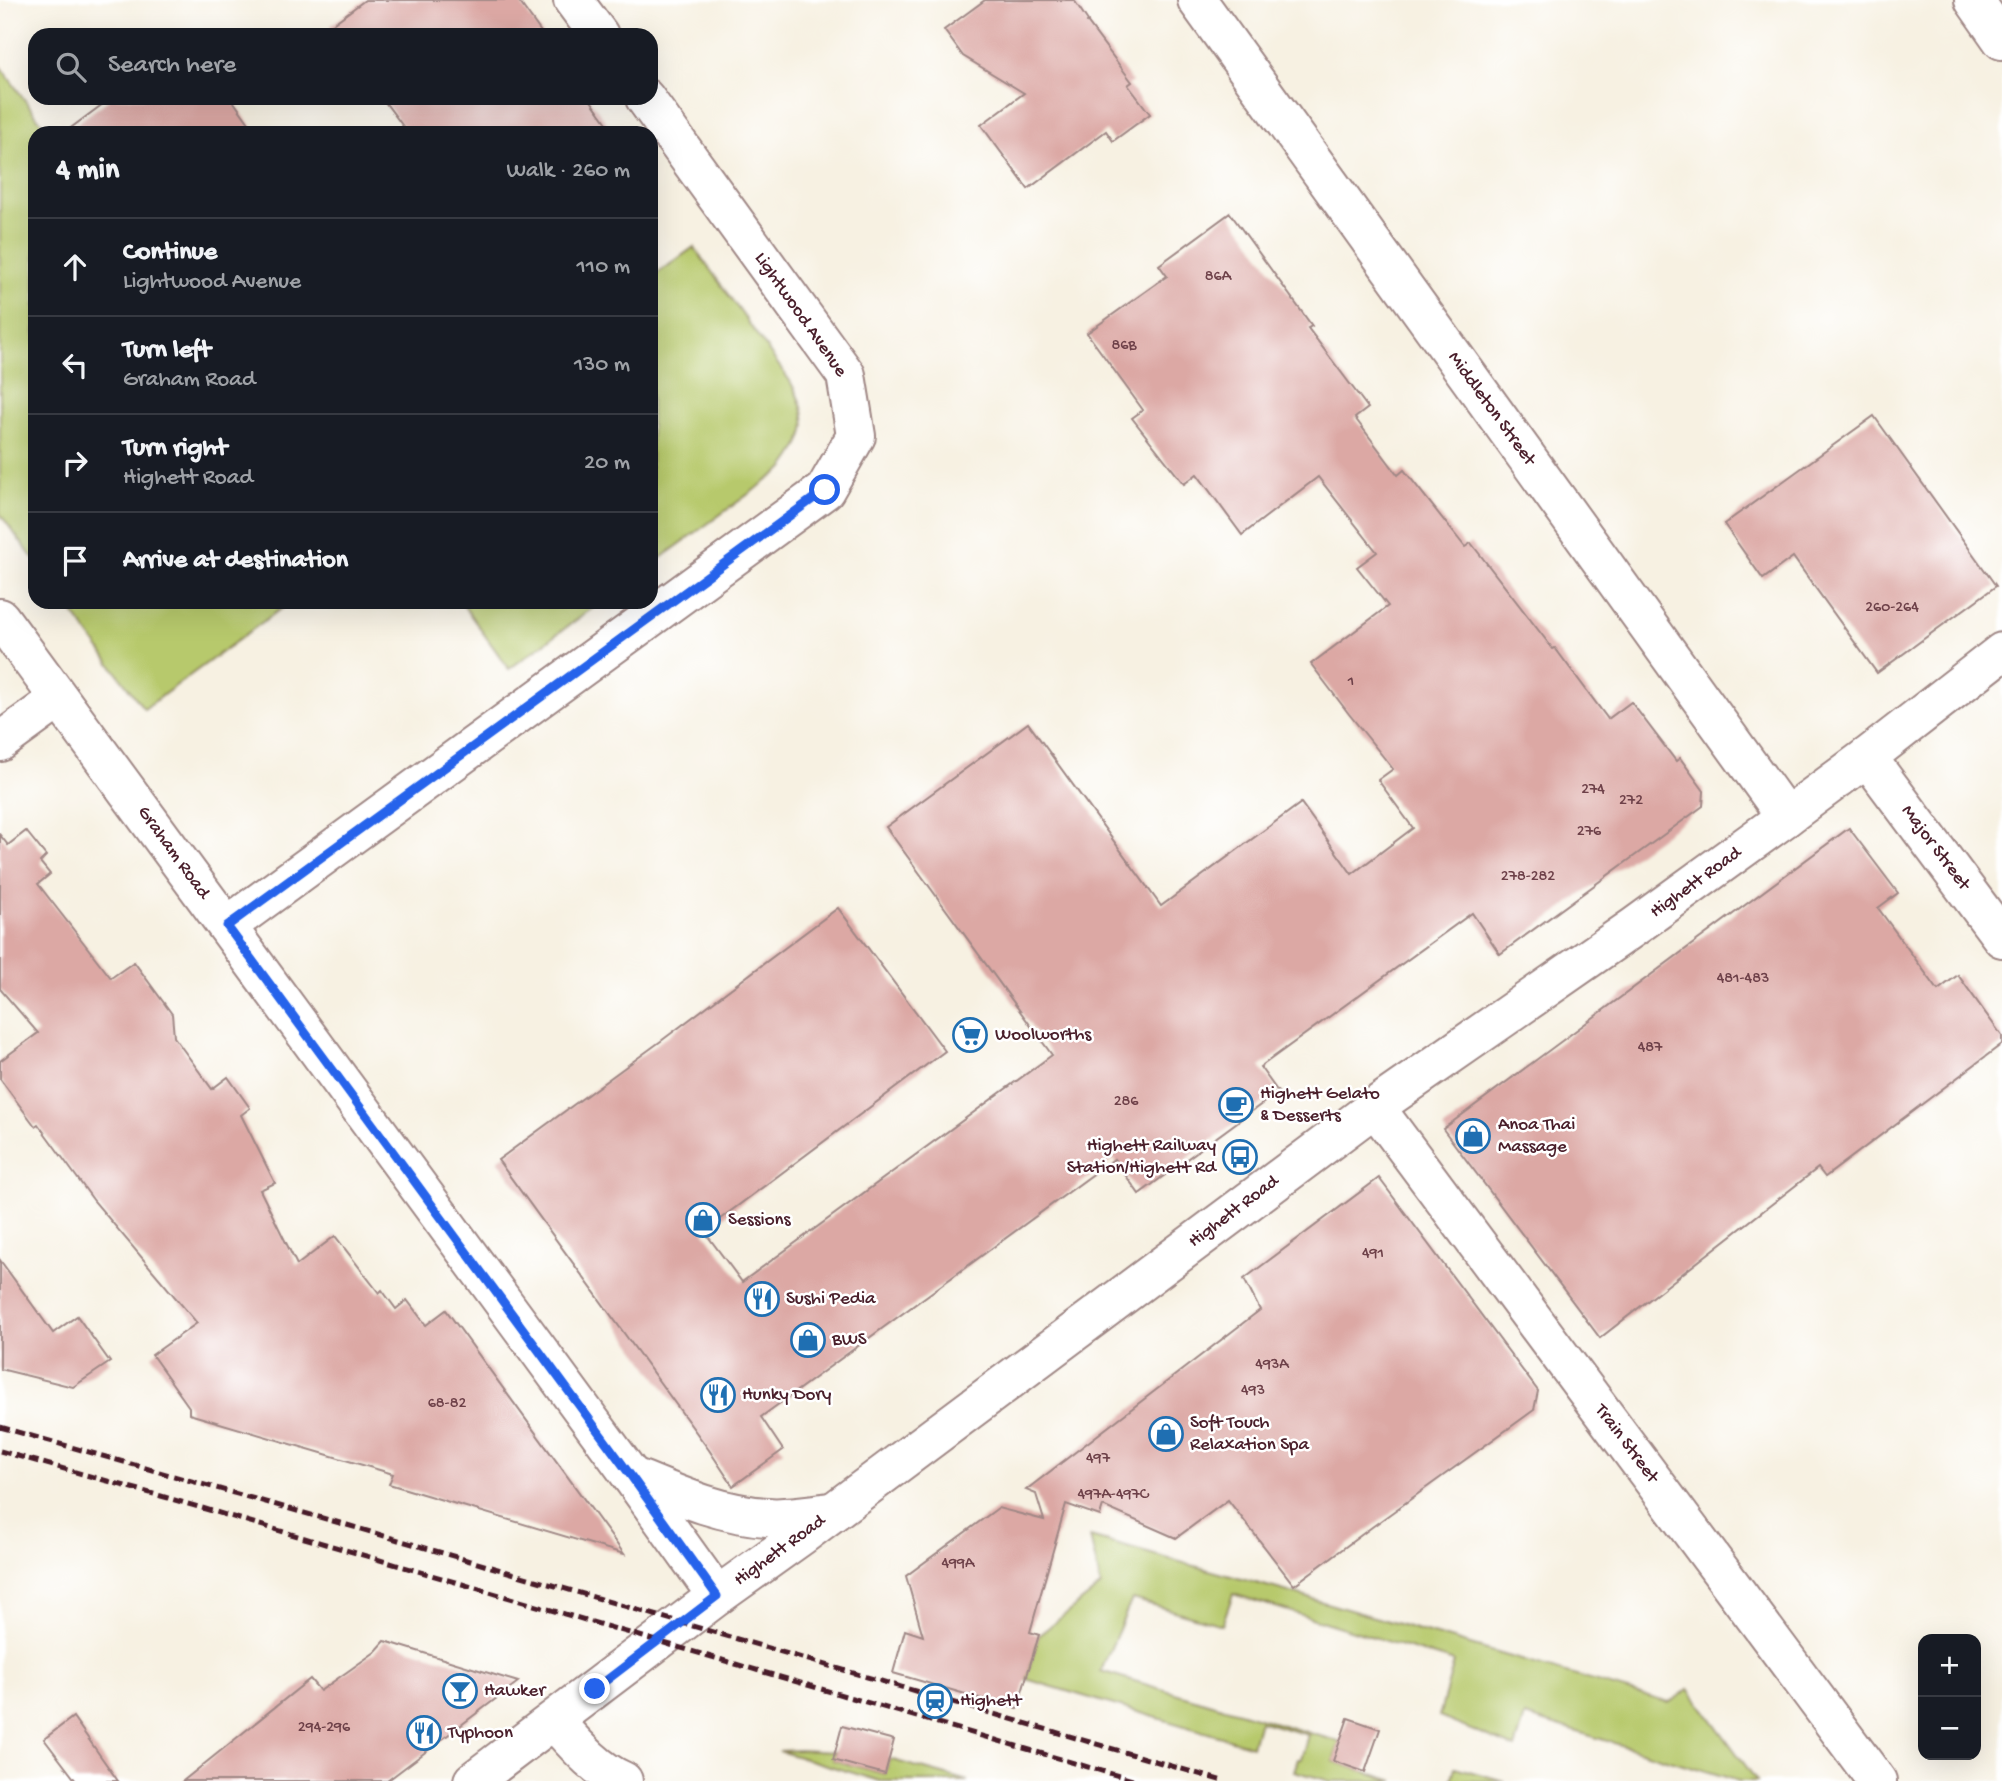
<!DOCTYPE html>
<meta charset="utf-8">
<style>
:root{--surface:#171b24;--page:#20242c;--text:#f1f3f6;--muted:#9ea1a6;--line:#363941}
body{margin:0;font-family:"Gochi Hand",sans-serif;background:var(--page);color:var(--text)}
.controls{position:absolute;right:21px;bottom:21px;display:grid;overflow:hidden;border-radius:14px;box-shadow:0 7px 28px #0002}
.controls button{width:63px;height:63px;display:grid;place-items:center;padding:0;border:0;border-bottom:2px solid var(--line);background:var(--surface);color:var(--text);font:35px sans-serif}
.stop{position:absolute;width:21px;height:21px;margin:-16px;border:5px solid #2563eb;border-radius:50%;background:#fff}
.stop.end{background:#2563eb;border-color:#fff;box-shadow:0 2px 7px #0008}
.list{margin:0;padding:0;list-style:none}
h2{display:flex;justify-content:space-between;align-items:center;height:91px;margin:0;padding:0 28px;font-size:30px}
h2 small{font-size:23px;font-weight:400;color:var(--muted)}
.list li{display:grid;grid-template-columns:46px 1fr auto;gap:21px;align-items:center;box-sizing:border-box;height:98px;padding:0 28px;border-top:2px solid var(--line)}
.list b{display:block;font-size:26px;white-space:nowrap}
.list p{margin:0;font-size:23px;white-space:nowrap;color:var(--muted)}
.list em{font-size:23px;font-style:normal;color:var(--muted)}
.icon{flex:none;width:38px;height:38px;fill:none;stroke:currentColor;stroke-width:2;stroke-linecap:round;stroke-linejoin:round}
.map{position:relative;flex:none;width:2002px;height:1781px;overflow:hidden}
.search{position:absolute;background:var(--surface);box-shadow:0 7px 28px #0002;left:28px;top:28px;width:630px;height:77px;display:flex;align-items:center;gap:18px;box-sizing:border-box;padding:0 24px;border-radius:21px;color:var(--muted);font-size:26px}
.panel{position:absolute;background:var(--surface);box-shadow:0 7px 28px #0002;left:28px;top:126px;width:630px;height:483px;border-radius:21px}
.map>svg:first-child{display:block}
.green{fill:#b7c96c;stroke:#80744c;stroke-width:2}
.building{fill:#dca8a4}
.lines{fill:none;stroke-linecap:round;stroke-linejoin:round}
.minor-casing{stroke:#a08886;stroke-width:42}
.tertiary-casing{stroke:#a08886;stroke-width:42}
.minor{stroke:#fff;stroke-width:38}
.tertiary{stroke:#fff;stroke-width:38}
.rail{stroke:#4a1f2b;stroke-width:5;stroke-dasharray:10 5;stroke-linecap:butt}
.route{stroke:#2563eb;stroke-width:9}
.labels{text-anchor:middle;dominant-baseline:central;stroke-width:5;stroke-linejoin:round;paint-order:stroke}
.number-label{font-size:16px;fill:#6e4149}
.street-label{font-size:19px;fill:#4a1f2b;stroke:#fff}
.poi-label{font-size:19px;fill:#4a1f2b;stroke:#fff;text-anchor:start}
</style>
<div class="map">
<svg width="2002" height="1781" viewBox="0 0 2002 1781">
<rect width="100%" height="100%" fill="#fff"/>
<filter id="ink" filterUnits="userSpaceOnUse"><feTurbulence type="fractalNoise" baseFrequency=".0143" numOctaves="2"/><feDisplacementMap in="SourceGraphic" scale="14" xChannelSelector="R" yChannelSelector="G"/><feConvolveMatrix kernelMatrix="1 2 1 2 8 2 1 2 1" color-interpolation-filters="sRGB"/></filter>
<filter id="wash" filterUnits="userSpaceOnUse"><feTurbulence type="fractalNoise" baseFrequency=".00686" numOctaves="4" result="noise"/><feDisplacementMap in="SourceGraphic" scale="28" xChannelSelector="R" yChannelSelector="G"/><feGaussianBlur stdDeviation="1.57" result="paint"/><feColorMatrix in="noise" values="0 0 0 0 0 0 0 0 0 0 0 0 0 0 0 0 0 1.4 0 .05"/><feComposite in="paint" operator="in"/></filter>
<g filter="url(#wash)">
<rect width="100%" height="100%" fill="#f7f1e2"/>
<g class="green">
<polygon points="0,66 49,133 35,133 35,561 0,514"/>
<path d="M694 247 790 381C811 419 810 435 783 469L651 565V278Z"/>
<polygon points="65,602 290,602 144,709"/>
<polygon points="461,602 601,602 509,669"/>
<polygon points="1090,1537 1285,1591 1669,1703 1689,1689 1757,1781 1739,1781 1525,1716 1515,1748 1439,1717 1454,1662 1233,1594 1222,1625 1132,1599 1101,1671 1340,1742 1333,1761 1394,1781 1330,1781 1294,1771 1298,1759 1301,1759 1308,1735 1259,1721 1252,1746 1026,1679 1039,1635 1101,1586"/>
<polygon points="799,1750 835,1752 833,1760 885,1774 889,1759 968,1781 880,1781 779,1751"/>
<polygon points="1455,1767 1504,1781 1451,1781"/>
</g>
<g id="blocks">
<g class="building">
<polygon points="365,0 518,0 543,35 337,35 330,26"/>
<polygon points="985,0 1074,0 1088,21 1087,22 1132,82 1128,85 1150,114 1113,141 1106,131 1028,189 981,125 1024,93 963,56 944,30"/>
<polygon points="111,98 231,98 256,133 64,133"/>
<polygon points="382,98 589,98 614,133 408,133"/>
<polygon points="1230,213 1312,326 1308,328 1368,408 1355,418 1398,475 1404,470 1465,547 1471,543 1553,649 1555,648 1608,719 1631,702 1676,761 1680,758 1704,791 1703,806 1500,954 1472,913 1260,1067 1278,1092 1139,1194 1114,1159 761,1417 783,1450 733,1486 709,1450 498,1160 661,1041 838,908 945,1051 704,1231 742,1282 1052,1055 886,827 1028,723 1161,906 1301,803 1352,874 1413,828 1378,780 1393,769 1349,714 1311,664 1388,606 1357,567 1377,552 1318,477 1242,535 1197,474 1184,484 1132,418 1143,410 1087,333 1167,276 1159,265"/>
<polygon points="1874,416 1996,586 1877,673 1793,557 1763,579 1724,524"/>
<polygon points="1849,828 1898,893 1878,908 1938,990 1958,975 2002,1036 2002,1044 1825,1177 1818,1168 1600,1338 1443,1129"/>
<polygon points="26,831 46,856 40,862 50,874 38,884 111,978 134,962 172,1014 174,1037 212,1089 228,1077 250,1108 241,1115 275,1183 260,1190 297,1265 335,1236 379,1293 382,1290 396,1309 407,1300 426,1325 446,1310 624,1554 389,1484 393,1474 189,1414 189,1407 152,1355 197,1323 94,1201 38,1124 35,1126 0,1079 0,1061 38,1033 0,989 0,835 8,845"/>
<polygon points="1379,1178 1538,1391 1534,1410 1372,1527 1294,1585 1228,1500 1176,1538 1103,1506 1100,1516 1066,1504 1030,1632 1039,1635 1017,1709 893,1673 905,1630 923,1636 906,1576 998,1508 1044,1520 1036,1494 1026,1490 1260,1310 1244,1279"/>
<polygon points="0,1260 53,1333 77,1316 110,1362 73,1387 0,1369"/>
<polygon points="385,1641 518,1682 387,1781 183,1781 310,1679 320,1691 375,1652"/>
<polygon points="73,1717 118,1781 76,1781 44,1739"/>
<polygon points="1348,1718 1380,1729 1365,1772 1333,1761"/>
<polygon points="842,1726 894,1740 885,1774 833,1760"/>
</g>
</g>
</g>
<g filter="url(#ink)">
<use href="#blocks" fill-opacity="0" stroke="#a08886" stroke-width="2"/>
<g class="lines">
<g class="minor-casing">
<g id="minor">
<polyline points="573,0 599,35"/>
<polyline points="1197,0 1786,817"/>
<polyline points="1974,0 2002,40"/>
<polyline points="0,618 631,1476 717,1596"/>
<polyline points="0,742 59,699"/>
<polyline points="1867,757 2002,938"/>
<polyline points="227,926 825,490 856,436 846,375 645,98"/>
<polyline points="1375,1107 1877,1781"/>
<path d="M631 1476C675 1494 719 1514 767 1517 788 1519 812 1514 833 1512"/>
<path d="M554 1721C574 1743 595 1769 623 1781"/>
</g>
</g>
<g class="tertiary-casing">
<polyline id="tertiary" points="473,1781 717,1596 801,1536 1375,1107 1634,927 1786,817 1867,757 2002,652"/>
</g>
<use href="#minor" class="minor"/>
<use href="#tertiary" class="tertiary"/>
<g class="rail">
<polyline points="0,1427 347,1525 1223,1781"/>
<polyline points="0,1451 161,1496 1136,1781"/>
</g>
</g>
</g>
<g class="lines" filter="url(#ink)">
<polyline class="route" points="595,1689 717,1596 631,1476 227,926 825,490"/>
</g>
<defs>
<g id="supermarket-ring" transform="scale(1.75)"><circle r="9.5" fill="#fff" stroke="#1f6fb2" stroke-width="1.5"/><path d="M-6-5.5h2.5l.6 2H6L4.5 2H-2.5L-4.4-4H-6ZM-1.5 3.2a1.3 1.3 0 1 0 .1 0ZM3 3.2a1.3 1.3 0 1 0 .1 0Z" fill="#1f6fb2"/></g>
<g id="cafe-ring" transform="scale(1.75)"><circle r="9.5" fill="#fff" stroke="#1f6fb2" stroke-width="1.5"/><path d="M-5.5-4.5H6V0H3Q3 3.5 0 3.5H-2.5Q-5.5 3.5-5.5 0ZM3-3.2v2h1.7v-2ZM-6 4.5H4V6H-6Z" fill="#1f6fb2"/></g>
<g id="shop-ring" transform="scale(1.75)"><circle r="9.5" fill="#fff" stroke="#1f6fb2" stroke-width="1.5"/><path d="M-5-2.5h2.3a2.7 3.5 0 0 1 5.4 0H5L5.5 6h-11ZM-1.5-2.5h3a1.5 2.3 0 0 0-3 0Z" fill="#1f6fb2"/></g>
<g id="bus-ring" transform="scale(1.75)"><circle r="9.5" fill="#fff" stroke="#1f6fb2" stroke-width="1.5"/><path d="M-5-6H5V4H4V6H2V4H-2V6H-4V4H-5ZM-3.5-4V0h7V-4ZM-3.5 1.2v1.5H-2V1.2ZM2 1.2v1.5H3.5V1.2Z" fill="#1f6fb2"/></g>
<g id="restaurant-ring" transform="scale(1.75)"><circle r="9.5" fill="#fff" stroke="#1f6fb2" stroke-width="1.5"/><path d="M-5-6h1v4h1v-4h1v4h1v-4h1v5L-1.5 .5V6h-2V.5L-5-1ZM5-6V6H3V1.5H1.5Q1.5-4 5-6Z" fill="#1f6fb2"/></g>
<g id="bar-ring" transform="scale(1.75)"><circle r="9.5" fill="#fff" stroke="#1f6fb2" stroke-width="1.5"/><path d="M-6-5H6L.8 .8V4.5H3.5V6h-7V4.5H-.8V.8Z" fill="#1f6fb2"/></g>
<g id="station-ring" transform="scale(1.75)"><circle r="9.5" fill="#fff" stroke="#1f6fb2" stroke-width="1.5"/><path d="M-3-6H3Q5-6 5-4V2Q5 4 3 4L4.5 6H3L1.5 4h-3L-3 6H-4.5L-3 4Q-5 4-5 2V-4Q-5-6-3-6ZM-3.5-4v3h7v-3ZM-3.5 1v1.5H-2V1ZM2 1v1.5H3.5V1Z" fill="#1f6fb2"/></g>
</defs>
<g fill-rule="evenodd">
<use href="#supermarket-ring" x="970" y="1035"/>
<use href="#cafe-ring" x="1236" y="1105"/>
<use href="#shop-ring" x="1473" y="1136"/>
<use href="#bus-ring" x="1240" y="1157"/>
<use href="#shop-ring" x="703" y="1220"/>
<use href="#restaurant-ring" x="762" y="1299"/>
<use href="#shop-ring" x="808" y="1340"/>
<use href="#restaurant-ring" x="718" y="1395"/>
<use href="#shop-ring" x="1166" y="1434"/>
<use href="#bar-ring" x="460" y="1691"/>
<use href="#station-ring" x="935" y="1701"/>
<use href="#restaurant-ring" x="424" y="1733"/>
</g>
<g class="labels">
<g class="number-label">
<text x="1218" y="277">86A</text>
<text x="1124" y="346">86B</text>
<text x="1892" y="608">260-264</text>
<text x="1351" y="682">1</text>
<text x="1593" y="790">274</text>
<text x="1631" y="801">272</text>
<text x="1589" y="832">276</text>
<text x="1528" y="877">278-282</text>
<text x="1743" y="979">481-483</text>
<text x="1650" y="1048">487</text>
<text x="1126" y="1102">286</text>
<text x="1373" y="1254">491</text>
<text x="1272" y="1365">493A</text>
<text x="1253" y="1391">493</text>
<text x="447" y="1404">68-82</text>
<text x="1098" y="1459">497</text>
<text x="1113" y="1495">497A-497C</text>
<text x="958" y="1564">499A</text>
<text x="324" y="1728">294-296</text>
</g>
<g class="street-label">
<text transform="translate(800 315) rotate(55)">Lightwood Avenue</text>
<text transform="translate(1491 409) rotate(54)">Middleton Street</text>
<text transform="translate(1935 848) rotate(53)">Major Street</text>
<text transform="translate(173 853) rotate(54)">Graham Road</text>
<text transform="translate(1696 883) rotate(-36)">Highett Road</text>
<text transform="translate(1234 1212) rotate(-37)">Highett Road</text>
<text transform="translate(1626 1444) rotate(53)">Train Street</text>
<text transform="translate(780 1551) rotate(-36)">Highett Road</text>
</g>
<g class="poi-label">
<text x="995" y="1035">Woolworths</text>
<text x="1260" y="1094">Highett Gelato<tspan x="1260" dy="22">&amp; Desserts</tspan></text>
<text x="1498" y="1125">Anoa Thai<tspan x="1498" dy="22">Massage</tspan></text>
<text x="1216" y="1146" text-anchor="end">Highett Railway<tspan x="1216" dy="22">Station/Highett Rd</tspan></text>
<text x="728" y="1220">Sessions</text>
<text x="786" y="1299">Sushi Pedia</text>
<text x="832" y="1340">BWS</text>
<text x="742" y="1395">Hunky Dory</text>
<text x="1190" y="1423">Soft Touch<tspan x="1190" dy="22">Relaxation Spa</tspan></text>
<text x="484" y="1691">Hawker</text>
<text x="960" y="1701">Highett</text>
<text x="448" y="1733">Typhoon</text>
</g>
</g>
</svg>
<div class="controls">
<button>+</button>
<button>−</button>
</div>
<div class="stop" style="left:825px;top:490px"></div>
<div class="stop end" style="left:595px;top:1689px"></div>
<div class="search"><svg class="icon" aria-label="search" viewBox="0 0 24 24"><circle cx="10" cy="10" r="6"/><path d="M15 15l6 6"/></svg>Search here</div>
<section class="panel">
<h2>4 min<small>Walk · 260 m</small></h2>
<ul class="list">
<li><svg class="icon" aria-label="ahead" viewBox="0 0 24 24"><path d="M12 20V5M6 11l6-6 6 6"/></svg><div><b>Continue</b><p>Lightwood Avenue</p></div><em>110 m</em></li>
<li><svg class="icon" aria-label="left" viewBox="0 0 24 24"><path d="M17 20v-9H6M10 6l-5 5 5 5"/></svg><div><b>Turn left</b><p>Graham Road</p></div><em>130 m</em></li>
<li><svg class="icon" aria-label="right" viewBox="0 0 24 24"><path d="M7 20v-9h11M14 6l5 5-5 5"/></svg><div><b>Turn right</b><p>Highett Road</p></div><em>20 m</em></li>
<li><svg class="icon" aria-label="arrive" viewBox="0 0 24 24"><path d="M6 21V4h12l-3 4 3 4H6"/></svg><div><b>Arrive at destination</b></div></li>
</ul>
</section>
</div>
